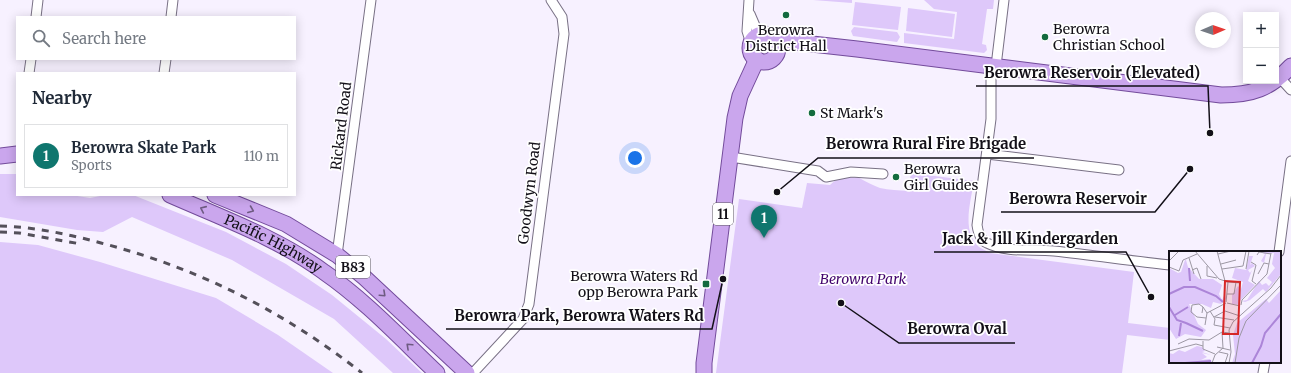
<!DOCTYPE html>
<meta charset="utf-8">
<style>
:root{--surface:#fff;--page:#f6f6f7;--text:#1f2937;--muted:#747a83;--line:#e0e1e3;--accent:#0f766e}
body{margin:0;font-family:Merriweather,serif;background:var(--page);color:var(--text)}
.controls{position:absolute;right:12px;top:12px;display:grid;overflow:hidden;border-radius:0px;box-shadow:0 2px 10px #0003}
.controls button{width:36px;height:36px;display:grid;place-items:center;padding:0;border:0;border-bottom:1px solid var(--line);background:var(--surface);color:var(--text);font:20px sans-serif}
.compass{position:absolute;left:1195px;top:12px;width:36px;height:36px;border-radius:50%;background:var(--surface);box-shadow:0 2px 10px #0003;rotate:88deg}
.you{position:absolute;left:635px;top:158px;width:14px;height:14px;margin:-10px;border:3px solid #fff;border-radius:50%;background:#1a73e8;box-shadow:0 0 0 6px #1a73e833}
.badge{display:grid;place-items:center;width:26px;height:26px;border-radius:50%;background:var(--accent);color:#fff;font-size:13px;font-weight:700}
.pin{position:absolute;translate:-50% -33px;filter:drop-shadow(0 1px 2px #0008)}
.pin::after{content:'';position:absolute;top:21px;width:14px;height:12px;background:inherit;clip-path:polygon(0 0,100% 0,50% 100%)}
.list{margin:0;padding:0;list-style:none}
h2{display:flex;justify-content:space-between;align-items:center;height:52px;margin:0;padding:0 16px;font-size:17px}
h2 small{font-size:13px;font-weight:400;color:var(--muted)}
.list li{display:grid;grid-template-columns:26px 1fr auto;gap:12px;align-items:center;box-sizing:border-box;height:64px;margin:0 8px 8px;padding:0 8px;border:1px solid var(--line);border-radius:0px}
.list b{display:block;font-size:15px;white-space:nowrap}
.list p{margin:0;font-size:13px;white-space:nowrap;color:var(--muted)}
.list em{font-size:13px;font-style:normal;color:var(--muted)}
.icon{flex:none;width:22px;height:22px;fill:none;stroke:currentColor;stroke-width:2;stroke-linecap:round;stroke-linejoin:round}
.map{position:relative;flex:none;width:1291px;height:373px;overflow:hidden}
.search{position:absolute;background:var(--surface);box-shadow:0 2px 10px #0003;left:16px;top:16px;width:280px;height:44px;display:flex;align-items:center;gap:10px;box-sizing:border-box;padding:0 14px;border-radius:0px;color:var(--muted);font-size:15px}
.panel{position:absolute;background:var(--surface);box-shadow:0 2px 10px #0003;left:16px;top:72px;width:280px;height:124px;border-radius:0px}
.map>svg:first-child{display:block}
.green{fill:#dec8fa}
.lines{fill:none;stroke-linecap:round;stroke-linejoin:round}
.street-casing{stroke:#797185;stroke-width:11}
.primary-casing{stroke:#734b9b;stroke-width:17}
.street{stroke:#fff;stroke-width:9}
.primary{stroke:#caa6ed;stroke-width:15}
.rail{stroke:#54505a;stroke-width:3;stroke-dasharray:7 7;stroke-linecap:butt}
.oneway{stroke:#6e5b82}
.poi-dot{fill:#136b3e;stroke:#fff;stroke-width:1.5}
.labels{text-anchor:middle;dominant-baseline:central;stroke-width:3.5;stroke-linejoin:round;paint-order:stroke}
.shield{fill:#fff;stroke:#5a585d;stroke-width:1}
.shield-label{font-size:13px;font-weight:bold;fill:#131018}
.poi-label{font-size:14px;fill:#131018;stroke:#fff;text-anchor:start}
.street-label{font-size:14px;fill:#131018;stroke:#fff}
.park-label{font-size:14px;font-style:italic;fill:#42036c;stroke:#fff}
.inset-river{fill:none;stroke:#ac85d8;stroke-width:2}
.inset-road{fill:none;stroke:#9c97a3;stroke-width:1}
.view{fill:#d62828;fill-opacity:0.15;stroke:#d62828;stroke-width:2}
.inset-edge{fill:none;stroke:#131018;stroke-width:2}
.leader{fill:none;stroke:#131018;stroke-width:1.5}
.callout-dot{fill:#131018;stroke:#fff;stroke-width:1.5}
.callout-label{font-size:15px;text-anchor:middle;font-weight:bold;fill:#131018;stroke:#fff;stroke-width:3.5;stroke-linejoin:round;paint-order:stroke}
</style>
<div class="map">
<svg width="1291" height="373" viewBox="0 0 1291 373">
<rect width="100%" height="100%" fill="#f7f1ff"/>
<g class="green">
<polygon points="813,0 852,0 852,3"/>
<polygon points="924,0 994,0 993,9 987,9 982,44 986,45 987,50 984,53 904,43 904,33 954,39 957,12 934,9"/>
<polygon points="855,2 901,7 898,30 852,25"/>
<polygon points="908,8 955,14 952,37 906,31"/>
<polygon points="854,27 897,32 900,37 897,42 853,36 851,31"/>
<path d="M911 173 974 181C971 201 961 231 979 247 982 249 987 251 990 253L1134 272 1128 323 1170 328V340L1127 335 1122 373H716L739 199 802 208 807 183 830 185C851 165 859 181 880 188 889 190 899 190 908 191Z"/>
<polygon points="0,174 17,174 17,195 71,195 90,198 105,195 133,195 226,232 286,264 332,295 386,339 422,373 393,373 334,319 232,260 132,217 103,232 77,230 0,217"/>
<polygon points="0,242 38,245 100,262 216,298 278,335 333,373 0,373"/>
</g>
<g class="lines">
<g class="street-casing">
<g id="street">
<polyline points="749,0 747,31 751,44"/>
<polyline points="750,14 756,28 762,34"/>
<polyline points="36,17 38,0"/>
<polyline points="171,17 173,0"/>
<path d="M991 66V119L977 225C978 232 980 240 987 243 1007 253 1032 249 1054 251 1093 255 1131 261 1170 265"/>
<polyline points="996,66 1004,0"/>
<polyline points="29,73 31,59"/>
<polyline points="164,73 166,59"/>
<polyline points="1280,78 1291,90"/>
<polyline points="987,154 1119,170"/>
<polyline points="731,157 818,171 826,177 851,172 883,174"/>
<polyline points="1279,252 1291,161"/>
<polyline points="337,255 371,0"/>
<polyline points="473,373 523,319 529,304 564,34 562,17 551,0"/>
<polyline points="1263,373 1265,362"/>
</g>
</g>
<g class="primary-casing">
<g id="primary">
<circle cx="764" cy="48" r="14"/>
<path d="M777 43 794 42 857 49 1221 95C1252 95 1270 89 1291 66"/>
<polyline points="0,156 17,154"/>
<path id="s1" d="M170 195C222 218 278 238 324 272 366 301 401 339 437 373"/>
<polyline points="215,195 286,224 337,255 365,278 467,373"/>
<polyline points="704,373 704,363 735,118 740,96 757,59"/>
</g>
</g>
<use href="#street" class="street"/>
<use href="#primary" class="primary"/>
<g class="rail">
<path d="M0 226C34 227 68 234 101 243 198 268 283 311 362 373"/>
<polyline points="0,232 19,233 81,244"/>
</g>
</g>
<defs><path id="oneway-chevron" d="M-2-3.5L2.5 0L-2 3.5" fill="none" stroke-width="1.6" stroke-linecap="round" stroke-linejoin="round"/></defs>
<g class="oneway">
<use href="#oneway-chevron" transform="translate(203 209) rotate(-156)"/>
<use href="#oneway-chevron" transform="translate(251 210) rotate(22)"/>
<use href="#oneway-chevron" transform="translate(383 294) rotate(43)"/>
<use href="#oneway-chevron" transform="translate(409 346) rotate(-137)"/>
</g>
<g class="poi-dot">
<circle cx="786" cy="15" r="4"/>
<circle cx="1045" cy="37" r="4"/>
<circle cx="812" cy="113" r="4"/>
<circle cx="896" cy="177" r="4"/>
<rect x="702" y="280" width="8" height="8" rx="2"/>
</g>
<g class="labels">
<g class="shield">
<rect x="713" y="203" width="20" height="22" rx="3"/>
<rect x="336" y="256" width="34" height="22" rx="3"/>
</g>
<g class="shield-label">
<text x="723" y="214">11</text>
<text x="353" y="267">B83</text>
</g>
<g class="poi-label">
<text x="1053" y="29">Berowra<tspan x="1053" dy="16">Christian School</tspan></text>
<text x="786" y="30" text-anchor="middle">Berowra<tspan x="786" dy="16">District Hall</tspan></text>
<text x="820" y="113">St Mark's</text>
<text x="904" y="169">Berowra<tspan x="904" dy="16">Girl Guides</tspan></text>
<text x="698" y="276" text-anchor="end">Berowra Waters Rd<tspan x="698" dy="16">opp Berowra Park</tspan></text>
</g>
<g class="street-label">
<text transform="translate(341 126) rotate(-83)">Rickard Road</text>
<text transform="translate(529 193) rotate(-83)">Goodwyn Road</text>
<text stroke="none"><textPath href="#s1" startOffset="114">Pacific Highway</textPath></text>
</g>
<g class="park-label">
<text x="863" y="279">Berowra Park</text>
</g>
</g>
<g transform="translate(1169 251)">
<rect width="112" height="112" fill="#f7f1ff"/>
<path d="M89 0H112V23L97 41 94 38 81 49 76 51 73 50 78 49 90 30 93 34 97 32 100 35 103 31 98 27 106 17 103 13 105 2 97 3 95 12 92 10 96 3ZM80 5H84L81 14 83 12 86 15 79 19 81 22 83 19 79 30 86 34 71 50V54L63 53V44L69 35 72 38 74 31 63 27 66 17 77 19ZM19 7 17 9 19 16 30 28H44L53 34 50 43 53 49 56 43 57 48 52 53 44 51 42 57 33 53H20L29 73 37 79 32 86 16 83 7 88 0 77V17L9 22 12 21 16 9ZM112 39V112H63L66 103 64 84 68 72 97 48 100 52ZM28 95 33 96 36 100 33 101 42 104 33 102 38 106 32 109 41 108 43 111 0 112V102L4 103 10 99 16 101Z" fill="#dec8fa"/>
<path class="inset-river" d="M20 17 21 30M0 43 15 36H26L47 45 54 51M0 56 8 69 17 72M6 64 19 56M17 72 34 80M10 85 12 72M16 112 42 110M83 112 92 95 96 82 112 63"/>
<path class="inset-road" d="M26 0 50 28 59 31 57 51M48 0 56 30M49 3 62 0M88 4 90 1 102 3M20 7 25 23M0 10 10 0M82 11 87 14 83 30 87 33M52 13 67 9M38 15V25L48 27M74 15 77 0M0 16 10 20 14 9 28 3M53 18 74 15M77 18 80 0M23 19 28 17 32 28M89 23 95 12 100 13M59 31 72 32M58 43H65L67 31M58 52 71 55M72 54 73 49 98 23 102 2M34 56 30 53 23 54 22 61 28 66 37 67M41 60 46 68 45 74 61 77M33 62 34 56 38 62M45 66 56 60 71 65M46 66 65 69M36 74 38 62 57 52M34 90V98L46 103M9 93 20 88 40 89 53 81 60 82M48 96 61 99M0 100 27 93 34 95M50 101 59 103 56 112M43 112 46 104 54 97 53 81M60 112 62 101 60 79 64 71 102 37 112 24M66 112 70 87 77 70 112 34"/>
<path class="view" d="M56 30 71 31 69 83H54Z"/>
<rect width="112" height="112" class="inset-edge"/>
</g>
<path class="leader" d="M1210 133L1208 86H976M777 192L818 158H1034M1190 169L1155 212H1001M1151 297L1126 252H934M723 279L712 329H446M841 303L899 343H1015"/>
<g class="callout-dot">
<circle cx="1210" cy="133" r="4"/>
<circle cx="777" cy="192" r="4"/>
<circle cx="1190" cy="169" r="4"/>
<circle cx="1151" cy="297" r="4"/>
<circle cx="723" cy="279" r="4"/>
<circle cx="841" cy="303" r="4"/>
</g>
<g class="callout-label">
<text x="1092" y="78">Berowra Reservoir (Elevated)</text>
<text x="926" y="149">Berowra Rural Fire Brigade</text>
<text x="1078" y="204">Berowra Reservoir</text>
<text x="1030" y="244">Jack &amp; Jill Kindergarden</text>
<text x="579" y="321">Berowra Park, Berowra Waters Rd</text>
<text x="957" y="334">Berowra Oval</text>
</g>
</svg>
<div class="controls">
<button>+</button>
<button>−</button>
</div>
<svg class="compass" viewBox="-18 -18 36 36"><path d="M0-13l5 13h-10z" fill="#e53935"/><path d="M0 13l5-13h-10z" fill="#747a83"/></svg>
<div class="you"></div>
<div class="pin badge" style="left:764px;top:238px">1</div>
<div class="search"><svg class="icon" aria-label="search" viewBox="0 0 24 24"><circle cx="10" cy="10" r="6"/><path d="M15 15l6 6"/></svg>Search here</div>
<section class="panel">
<h2>Nearby<small></small></h2>
<ul class="list">
<li><span class="badge">1</span><div><b>Berowra Skate Park</b><p>Sports</p></div><em>110 m</em></li>
</ul>
</section>
</div>
